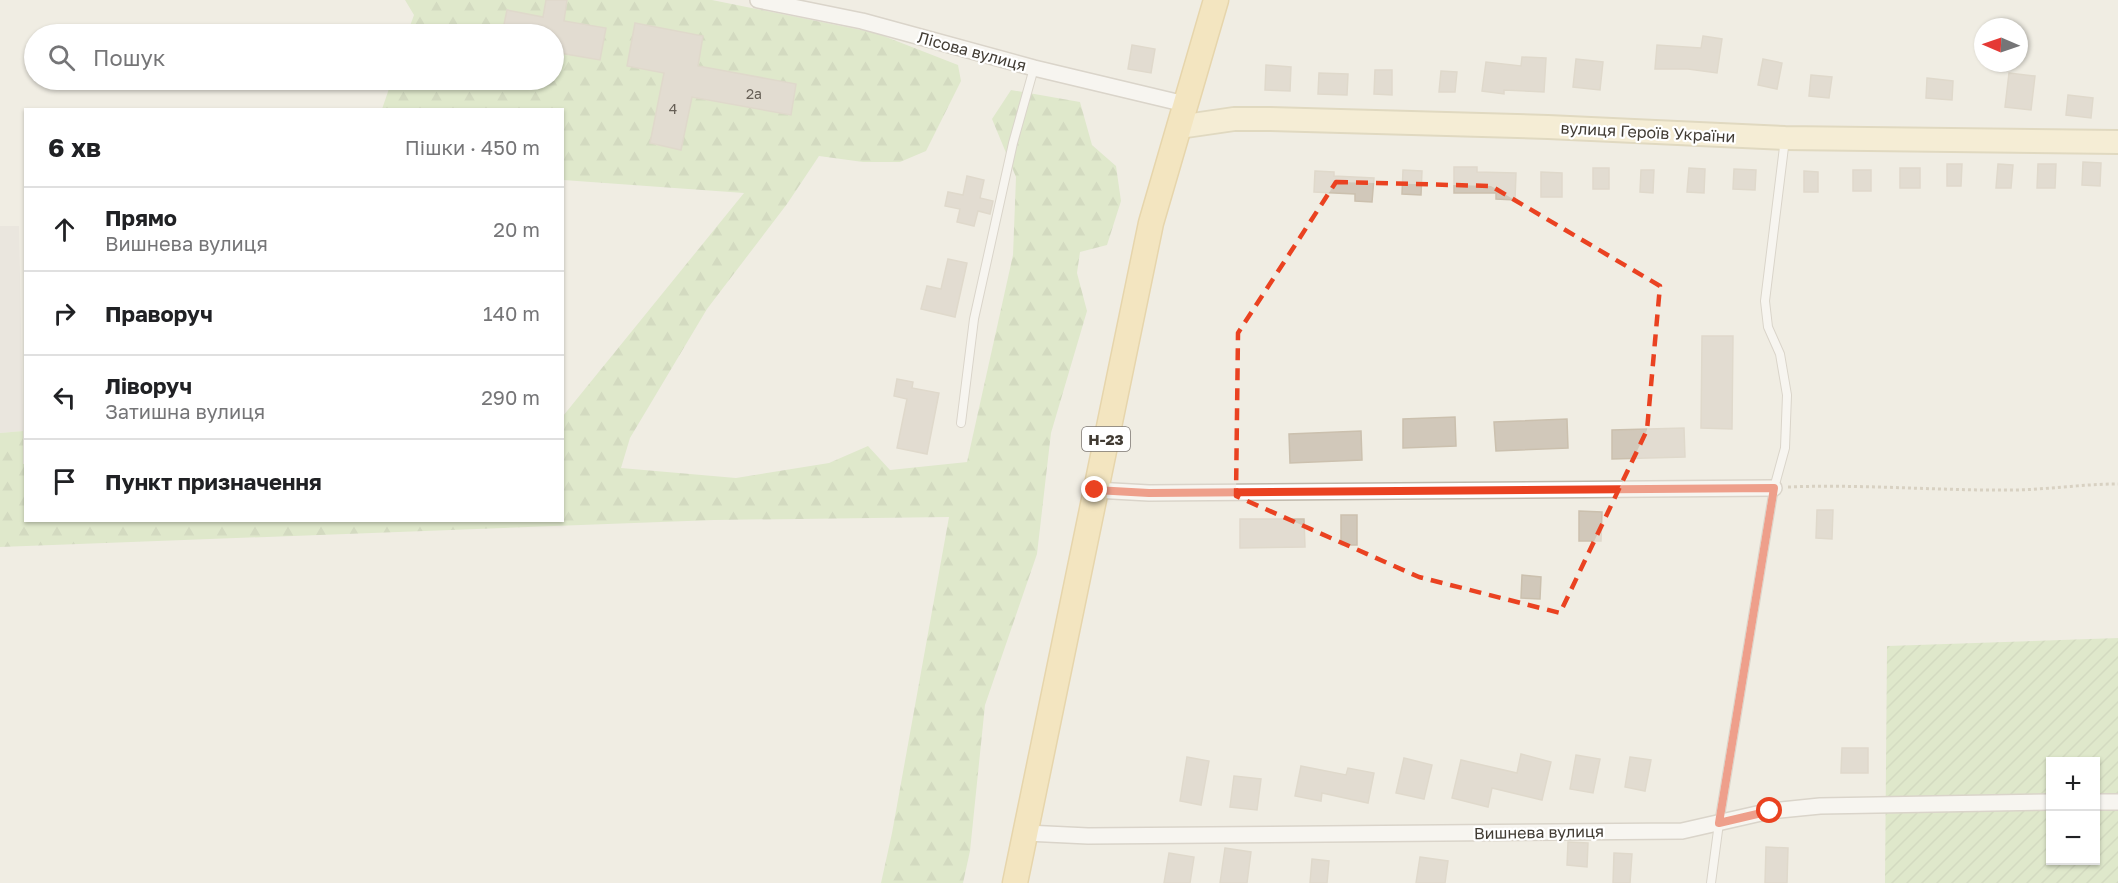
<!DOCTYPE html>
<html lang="uk">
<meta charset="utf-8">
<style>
:root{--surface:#fff;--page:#f6f6f6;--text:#202124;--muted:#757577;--line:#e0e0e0}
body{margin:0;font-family:"Golos Text",sans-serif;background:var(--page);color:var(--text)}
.controls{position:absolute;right:18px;bottom:18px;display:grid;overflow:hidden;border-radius:0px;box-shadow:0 2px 4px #0004}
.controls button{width:54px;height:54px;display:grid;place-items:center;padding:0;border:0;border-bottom:2px solid var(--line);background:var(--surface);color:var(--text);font:30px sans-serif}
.compass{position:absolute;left:1974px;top:18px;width:54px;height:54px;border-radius:50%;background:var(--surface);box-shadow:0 2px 4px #0004;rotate:272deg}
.stop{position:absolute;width:18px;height:18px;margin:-14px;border:4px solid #ea4221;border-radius:50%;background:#fff}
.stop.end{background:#ea4221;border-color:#fff;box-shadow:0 2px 6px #0008}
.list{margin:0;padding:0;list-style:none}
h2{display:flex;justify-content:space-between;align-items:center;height:78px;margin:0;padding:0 24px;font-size:26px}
h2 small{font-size:20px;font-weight:400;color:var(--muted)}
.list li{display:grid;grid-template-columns:39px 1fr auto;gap:18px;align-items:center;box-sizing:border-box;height:84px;padding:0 24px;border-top:2px solid var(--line)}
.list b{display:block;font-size:22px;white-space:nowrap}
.list p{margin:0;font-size:20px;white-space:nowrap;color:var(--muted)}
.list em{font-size:20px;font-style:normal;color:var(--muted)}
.icon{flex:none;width:33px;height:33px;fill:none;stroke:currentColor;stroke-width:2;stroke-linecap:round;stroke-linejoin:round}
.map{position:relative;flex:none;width:2118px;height:883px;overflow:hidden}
.search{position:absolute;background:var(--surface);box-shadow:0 2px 4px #0004;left:24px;top:24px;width:540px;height:66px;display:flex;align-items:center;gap:15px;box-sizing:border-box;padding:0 21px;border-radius:33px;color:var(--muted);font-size:22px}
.panel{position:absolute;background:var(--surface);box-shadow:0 2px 4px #0004;left:24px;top:108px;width:540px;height:414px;border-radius:0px}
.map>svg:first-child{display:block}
.industrial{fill:#e2ded8}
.forest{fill:url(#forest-firs)}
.garden{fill:url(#garden-furrows);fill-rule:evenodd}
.building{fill:#d1c8ba;stroke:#cbc0ae;stroke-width:1.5}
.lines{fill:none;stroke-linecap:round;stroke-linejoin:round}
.lane-casing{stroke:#beb7aa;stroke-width:10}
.street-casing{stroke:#beb7aa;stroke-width:18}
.secondary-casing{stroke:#cdc096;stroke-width:26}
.primary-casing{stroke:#dab968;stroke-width:27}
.path{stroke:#bbb099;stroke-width:3;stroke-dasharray:3 3;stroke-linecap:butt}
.lane{stroke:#fff;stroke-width:8}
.street{stroke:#fff;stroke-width:15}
.secondary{stroke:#faeec4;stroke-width:22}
.primary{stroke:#f6dc96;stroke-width:24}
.route{stroke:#ea4221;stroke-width:8}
.marked{fill:none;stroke:#ea4221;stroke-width:4.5;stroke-dasharray:12 8;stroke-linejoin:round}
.labels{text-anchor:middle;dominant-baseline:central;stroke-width:4.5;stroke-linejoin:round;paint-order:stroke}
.number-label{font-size:14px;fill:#665f56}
.shield{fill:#fff;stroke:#7b7671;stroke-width:1.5}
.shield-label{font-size:15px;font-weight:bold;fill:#423c34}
.street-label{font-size:16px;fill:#423c34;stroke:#fff}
</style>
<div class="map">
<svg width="2118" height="883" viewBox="0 0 2118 883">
<defs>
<pattern id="forest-firs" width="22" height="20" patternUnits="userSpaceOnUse" patternTransform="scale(1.5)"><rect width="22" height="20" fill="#cae2ae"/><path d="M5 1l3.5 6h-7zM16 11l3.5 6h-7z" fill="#afc396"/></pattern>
<pattern id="garden-furrows" width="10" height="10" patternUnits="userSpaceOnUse" patternTransform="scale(1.5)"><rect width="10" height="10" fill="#cae2ae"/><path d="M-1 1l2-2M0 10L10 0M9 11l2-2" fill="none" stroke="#afc396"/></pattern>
</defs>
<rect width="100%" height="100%" fill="#f0ede3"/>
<polygon class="industrial" points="0,226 19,226 23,431 0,433"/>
<polygon class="forest" points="405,0 712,0 876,33 958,65 961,81 926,151 900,162 863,162 819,156 787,204 707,309 630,438 621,468 736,478 829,463 868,446 890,470 967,462 1013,255 1016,177 992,119 1011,90 1080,102 1092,145 1116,166 1121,201 1107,245 1080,252 1077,273 1087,311 1051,433 1037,554 985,705 970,851 963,883 881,883 892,833 949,517 714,520 0,547 0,433 23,431 23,464 26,464 26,520 562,520 563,416 744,193 563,180 562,110 382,109 392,80 554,80 554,34 407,34 414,15"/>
<path class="garden" d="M2118 638V883H1885L1887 646ZM2050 762H2096V860H2050Z"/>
<g class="building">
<polygon points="546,0 567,0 564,21 606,28 600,60 554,52 554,34 502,34 507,10 543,17"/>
<polygon points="635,23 703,36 698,66 796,84 791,115 692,97 681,150 650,143 664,73 627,66"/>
<polygon points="1703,36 1722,39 1717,73 1688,69 1655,69 1657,45 1701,48"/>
<polygon points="1132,45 1155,49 1151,73 1128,69"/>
<polygon points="1522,57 1546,58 1544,92 1504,90 1504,94 1482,91 1486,62 1521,66"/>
<polygon points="1576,59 1603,62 1600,90 1573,87"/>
<polygon points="1763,59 1782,63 1777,89 1758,85"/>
<polygon points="1266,65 1291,67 1290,91 1265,90"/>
<polygon points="1375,70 1392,70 1392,95 1374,94"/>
<polygon points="1441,71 1457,72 1455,92 1439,92"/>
<polygon points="1319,73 1348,74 1347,95 1318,94"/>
<polygon points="2009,73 2035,76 2031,110 2005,107"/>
<polygon points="1811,75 1832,77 1829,98 1809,96"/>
<polygon points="1927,78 1953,81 1952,100 1926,98"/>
<polygon points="2068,95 2093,98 2091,118 2066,115"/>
<polygon points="2083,162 2101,163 2100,186 2082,185"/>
<polygon points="1947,164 1962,164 1961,186 1947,186"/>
<polygon points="1998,164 2013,165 2011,188 1996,188"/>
<polygon points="2038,164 2056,164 2055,188 2037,188"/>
<polygon points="1454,167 1477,167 1477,172 1516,173 1515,200 1496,199 1496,193 1454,193"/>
<rect x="1593" y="168" width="16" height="21"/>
<polygon points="1689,168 1705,169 1704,193 1687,192"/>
<rect x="1900" y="168" width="20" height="20"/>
<polygon points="1734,169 1756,170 1755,190 1733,189"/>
<polygon points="1403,170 1422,171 1421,195 1402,194"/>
<polygon points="1641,170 1654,170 1653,193 1640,192"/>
<rect x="1853" y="170" width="18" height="21"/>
<polygon points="1315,171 1334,172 1334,176 1374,178 1372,202 1355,201 1355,194 1314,192"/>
<polygon points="1804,171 1818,172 1818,192 1804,192"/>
<polygon points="1541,172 1562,173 1562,197 1541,197"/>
<polygon points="967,176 984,180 980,198 993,201 990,214 978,211 974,226 957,222 960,209 945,206 948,192 963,195"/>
<polygon points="948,259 967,263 955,317 921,309 927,286 941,289"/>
<polygon points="1702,336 1733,336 1732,429 1701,428"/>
<polygon points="897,379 913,382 912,388 939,393 927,454 897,448 907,399 894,396"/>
<polygon points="1455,417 1456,446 1403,448 1403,419"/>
<polygon points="1567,419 1568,448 1496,451 1494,422"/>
<polygon points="1684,428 1685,457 1612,459 1612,430"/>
<polygon points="1361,431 1362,460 1290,463 1289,434"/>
<polygon points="1817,510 1833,510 1832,539 1816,538"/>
<polygon points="1579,511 1602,512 1601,541 1579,541"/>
<rect x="1341" y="515" width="16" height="30"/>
<polygon points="1240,519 1304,519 1305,547 1240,548"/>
<polygon points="1522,575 1541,577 1540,599 1521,598"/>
<polygon points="1842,748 1868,748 1868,773 1841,773"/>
<polygon points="1521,754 1551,762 1542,800 1492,788 1488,807 1452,798 1461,760 1517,773"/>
<polygon points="1576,755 1600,759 1593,793 1570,789"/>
<polygon points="1187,757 1209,761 1201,805 1180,801"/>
<polygon points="1630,757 1651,760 1645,791 1625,787"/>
<polygon points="1404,758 1432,765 1424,799 1396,793"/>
<polygon points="1301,766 1346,775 1348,768 1374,773 1368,803 1322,793 1321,801 1295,796"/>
<polygon points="1234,776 1261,779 1257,810 1230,807"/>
<polygon points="1568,842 1588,843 1587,867 1567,865"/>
<polygon points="1766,847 1788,848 1787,883 1765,883"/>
<polygon points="1225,848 1251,852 1247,883 1220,883"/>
<polygon points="1169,853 1194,857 1190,883 1164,883"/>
<polygon points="1614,853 1632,854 1630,883 1613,883"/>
<polygon points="1420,857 1448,861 1445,883 1416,883"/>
<polygon points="1312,859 1329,861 1327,883 1310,883"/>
</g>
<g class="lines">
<g class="lane-casing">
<g id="lane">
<polyline points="961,423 974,319 1013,143 1034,68"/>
<polyline points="1711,883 1719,823 1774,488 1785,448 1787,395 1780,354 1768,327 1765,301 1785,139"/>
</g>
</g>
<g class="street-casing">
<g id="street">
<polyline points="758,0 862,21 1034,68 1185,104"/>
<polyline points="1095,490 1149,493 1774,488"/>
<polyline points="2096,802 2118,802"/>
<polyline points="1026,833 1088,836 1682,831 1770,811 1820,806 2050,802"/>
</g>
</g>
<g class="secondary-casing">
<polyline id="secondary" points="1179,127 1234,119 1270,119 1548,127 1785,138 2118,142"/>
</g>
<g class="primary-casing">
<polyline id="primary" points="1015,883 1151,223 1216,0"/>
</g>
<path class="path" d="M1788 487C1864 484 1941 491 2017 490 2051 489 2084 484 2118 484"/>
<use href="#lane" class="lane"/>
<use href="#street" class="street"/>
<use href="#secondary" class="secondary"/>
<use href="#primary" class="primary"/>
</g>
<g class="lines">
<polyline class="route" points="1095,490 1149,493 1774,488 1719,823 1770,811"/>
</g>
<path d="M0 0H2118V883H0ZM1336 182 1491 186 1660 286 1647 430 1560 613 1419 577 1236 496 1238 333Z" fill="#f0ede3" fill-opacity=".55" fill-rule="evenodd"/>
<path class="marked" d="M1336 182 1491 186 1660 286 1647 430 1560 613 1419 577 1236 496 1238 333Z"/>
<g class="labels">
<g class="number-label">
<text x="754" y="93">2а</text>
<text x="673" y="108">4</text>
</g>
<rect class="shield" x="1082" y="427" width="48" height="24" rx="4.5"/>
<g class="shield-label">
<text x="1106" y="439">Н-23</text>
</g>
<g class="street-label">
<text transform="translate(972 51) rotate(15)">Лісова вулиця</text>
<text transform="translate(1648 132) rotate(3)">вулиця Героїв України</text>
<text transform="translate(1539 832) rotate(-1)">Вишнева вулиця</text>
</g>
</g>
</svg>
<div class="controls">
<button>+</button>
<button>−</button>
</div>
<svg class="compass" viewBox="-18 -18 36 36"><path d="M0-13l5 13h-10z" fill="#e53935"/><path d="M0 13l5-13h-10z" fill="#757577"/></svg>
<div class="stop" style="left:1770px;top:811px"></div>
<div class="stop end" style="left:1095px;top:490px"></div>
<div class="search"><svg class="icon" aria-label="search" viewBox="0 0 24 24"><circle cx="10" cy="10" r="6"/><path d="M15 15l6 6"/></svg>Пошук</div>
<section class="panel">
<h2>6 хв<small>Пішки · 450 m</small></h2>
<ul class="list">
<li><svg class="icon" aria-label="ahead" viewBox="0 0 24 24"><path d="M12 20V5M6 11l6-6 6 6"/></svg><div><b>Прямо</b><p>Вишнева вулиця</p></div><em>20 m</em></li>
<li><svg class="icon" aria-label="right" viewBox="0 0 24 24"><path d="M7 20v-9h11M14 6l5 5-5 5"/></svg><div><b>Праворуч</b></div><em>140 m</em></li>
<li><svg class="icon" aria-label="left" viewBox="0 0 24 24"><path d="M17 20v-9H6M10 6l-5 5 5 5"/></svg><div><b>Ліворуч</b><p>Затишна вулиця</p></div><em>290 m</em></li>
<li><svg class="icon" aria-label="arrive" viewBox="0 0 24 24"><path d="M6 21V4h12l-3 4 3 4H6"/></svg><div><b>Пункт призначення</b></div></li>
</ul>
</section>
</div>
